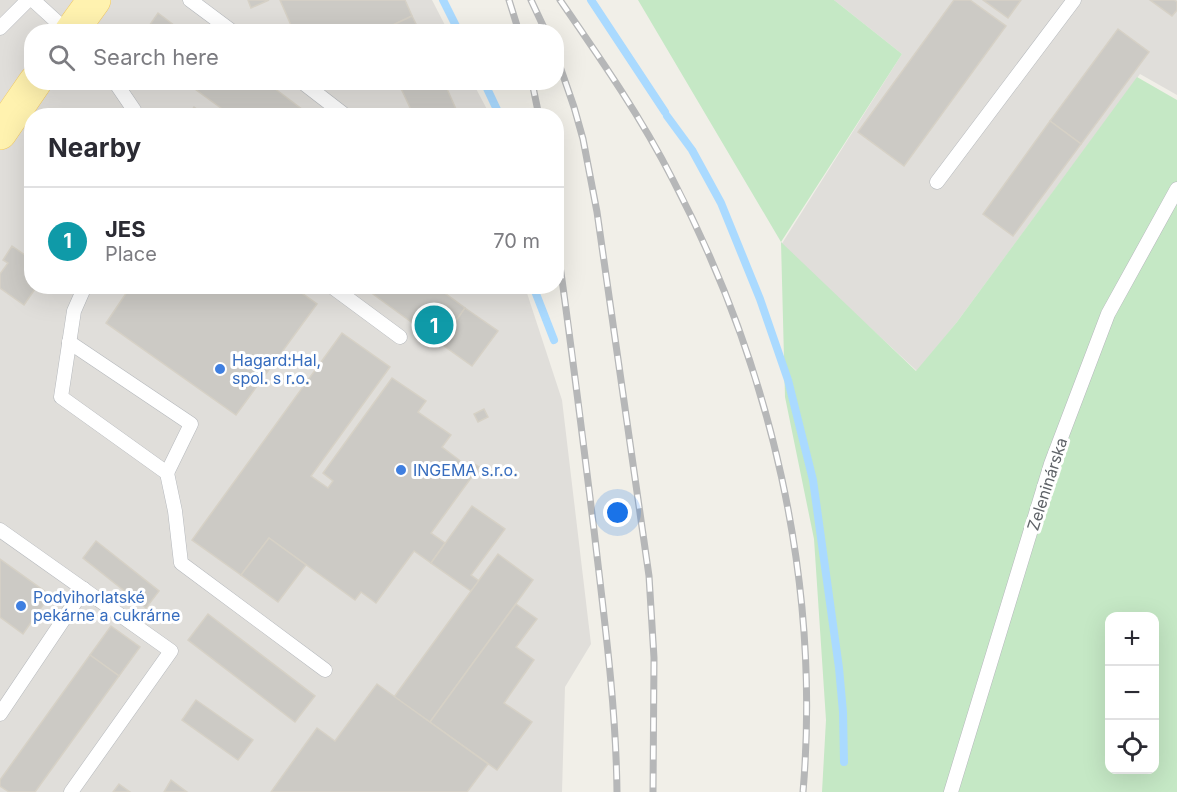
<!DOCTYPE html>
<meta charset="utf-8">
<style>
:root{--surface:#fff;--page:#f7f7f7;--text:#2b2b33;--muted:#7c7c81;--line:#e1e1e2;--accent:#ea4335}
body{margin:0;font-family:Inter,sans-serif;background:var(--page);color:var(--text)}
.controls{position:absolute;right:18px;bottom:18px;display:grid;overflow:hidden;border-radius:12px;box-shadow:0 6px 24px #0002}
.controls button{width:54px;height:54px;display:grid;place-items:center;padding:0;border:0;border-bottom:2px solid var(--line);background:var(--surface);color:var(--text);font:30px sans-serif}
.you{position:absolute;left:618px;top:513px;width:21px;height:21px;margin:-15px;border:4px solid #fff;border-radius:50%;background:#1a73e8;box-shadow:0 0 0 9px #1a73e833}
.badge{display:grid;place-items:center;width:39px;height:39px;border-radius:50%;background:var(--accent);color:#fff;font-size:20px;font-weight:700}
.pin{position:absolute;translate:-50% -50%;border:3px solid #fff;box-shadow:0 2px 6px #0006}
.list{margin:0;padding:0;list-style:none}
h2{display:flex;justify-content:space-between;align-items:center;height:78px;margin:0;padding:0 24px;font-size:26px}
h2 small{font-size:20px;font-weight:400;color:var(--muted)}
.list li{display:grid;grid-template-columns:39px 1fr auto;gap:18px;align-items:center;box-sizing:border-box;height:108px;padding:0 24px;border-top:2px solid var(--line)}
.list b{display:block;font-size:22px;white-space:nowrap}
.list p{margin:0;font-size:20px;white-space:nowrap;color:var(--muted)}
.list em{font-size:20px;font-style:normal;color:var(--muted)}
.icon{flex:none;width:33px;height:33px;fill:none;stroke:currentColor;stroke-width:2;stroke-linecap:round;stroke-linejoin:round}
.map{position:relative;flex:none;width:1177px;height:792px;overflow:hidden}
.search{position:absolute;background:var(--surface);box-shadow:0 6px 24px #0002;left:24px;top:24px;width:540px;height:66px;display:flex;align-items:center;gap:15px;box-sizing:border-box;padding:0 21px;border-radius:24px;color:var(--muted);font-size:22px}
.panel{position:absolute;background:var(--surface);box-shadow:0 6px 24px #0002;left:24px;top:108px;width:540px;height:186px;border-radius:24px}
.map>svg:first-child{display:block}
.industrial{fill:#e0deda}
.green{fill:#c5e8c5;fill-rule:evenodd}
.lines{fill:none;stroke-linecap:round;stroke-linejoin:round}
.stream{stroke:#aadaff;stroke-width:8}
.building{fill:#cccac5;stroke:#d6d1c6;stroke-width:1.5}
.lane-casing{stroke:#b5b8bc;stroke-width:15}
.primary-casing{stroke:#f2c960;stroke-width:34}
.lane{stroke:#fff;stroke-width:14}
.primary{stroke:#fff2af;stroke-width:33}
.rail-casing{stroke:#b6b7b8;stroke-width:7}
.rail{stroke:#fff;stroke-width:4.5;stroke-dasharray:14;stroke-linecap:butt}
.shop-dot{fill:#3f7fe0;stroke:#fff;stroke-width:2}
.labels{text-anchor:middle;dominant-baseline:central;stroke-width:6;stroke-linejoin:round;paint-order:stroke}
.shop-label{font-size:16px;fill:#366cbe;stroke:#fff;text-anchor:start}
.street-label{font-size:16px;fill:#5f6368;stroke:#fff}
</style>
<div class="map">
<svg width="1177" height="792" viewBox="0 0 1177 792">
<rect width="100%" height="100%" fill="#f1efe8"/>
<g class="industrial">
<polygon points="0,0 432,0 448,31 32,32 32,82 473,83 490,115 32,116 32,286 525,287 562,400 591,644 565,687 562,792 0,792"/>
<polygon points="834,0 1177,0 1177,95 1140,74 957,322 917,371 781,245 902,54"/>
</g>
<path class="green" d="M638 0H834L902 54 781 242 916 371 957 322 1137 77 1177 100V792H822L826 720 814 539 785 397 781 242ZM1110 616H1154V770H1110Z"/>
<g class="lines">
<g class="stream">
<polyline points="443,0 459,32"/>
<polyline points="591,0 665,112"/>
<polyline points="484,82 500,116"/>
<polyline points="667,116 692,150 721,203 760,299 788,380 813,480 839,668 843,712 844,762"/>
<polyline points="533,286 554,340"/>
</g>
</g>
<g class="building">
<polygon points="248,0 269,0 251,8"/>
<polygon points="280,0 405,0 412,16 378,32 294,32"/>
<polygon points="954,0 970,0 1006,26 904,166 858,132"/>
<polygon points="983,0 1021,0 1008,18"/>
<polygon points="1150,0 1174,0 1177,2 1177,10 1172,16"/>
<polygon points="158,13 183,32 145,32"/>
<polygon points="412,16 420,32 378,32"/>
<polygon points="1118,29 1149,52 1081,144 1050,121"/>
<polygon points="200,82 266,82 311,116 232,116 195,89"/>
<polygon points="398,82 444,82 459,116 414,116"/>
<polygon points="194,107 206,116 188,116"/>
<polygon points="1050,121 1081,144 1013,236 983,214"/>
<polygon points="12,246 32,260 32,286 37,286 24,305 0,288 0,274 8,263 3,260"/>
<polygon points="131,286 292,286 317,304 236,415 106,323"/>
<polygon points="362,286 435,286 465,308 440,343"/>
<polygon points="465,308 498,331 472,366 440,343"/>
<polygon points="342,333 390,367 311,476 328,488 333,481 323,473 392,378 426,401 418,412 451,435 442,447 467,466 470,461 479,467 431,533 445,543 431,563 414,551 376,603 361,592 355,600 269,538 241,575 192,540"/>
<polygon points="484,409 488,417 478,422 474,414"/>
<polygon points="472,506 505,529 471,575 479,581 471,591 431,563"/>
<polygon points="269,538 306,565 278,602 241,575"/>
<polygon points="96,541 159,591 146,608 83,558"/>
<polygon points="498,554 533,580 430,722 394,697"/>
<polygon points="0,559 50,595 23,634 0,617"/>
<polygon points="516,604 537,619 516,647 534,660 504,703 532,722 497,770 430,722"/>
<polygon points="208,614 315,696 295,722 188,640"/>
<polygon points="111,626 140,647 119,676 90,655"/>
<polygon points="90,655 119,676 35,792 9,792 0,786 0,780"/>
<polygon points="377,684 488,764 467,792 271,792 317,728 335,741"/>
<polygon points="196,700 253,740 238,760 182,720"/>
<polygon points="171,780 187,792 164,792"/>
<polygon points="119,784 130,792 113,792"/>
</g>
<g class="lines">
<g class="lane-casing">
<g id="lane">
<polyline points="33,0 68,32"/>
<polyline points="190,0 233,32"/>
<polyline points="0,28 28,0"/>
<polyline points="115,82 134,110 134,116"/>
<polyline points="302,82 346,116"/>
<polyline points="937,182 1074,0"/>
<polyline points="85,286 74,311 61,397 167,473 175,511 181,563 325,670"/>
<polyline points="331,286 400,337"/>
<polyline points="69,342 191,424 167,473"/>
<polyline points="0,530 171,651 71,792"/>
<polyline points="0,714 84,589"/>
<polyline points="951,792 1051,464 1108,314 1177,189"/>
</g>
</g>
<g class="primary-casing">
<g id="primary">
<polyline points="71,32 94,0"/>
<polyline points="0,133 35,82"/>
</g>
</g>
<use href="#lane" class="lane"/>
<use href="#primary" class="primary"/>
<g class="rail-casing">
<g id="rail">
<polyline points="509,0 519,32"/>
<polyline points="531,0 546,32"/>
<path d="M560 0C600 58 641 117 673 180 771 367 821 581 803 792"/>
<polyline points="556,55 574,107 583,139 597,212 649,576 654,658 653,792"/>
<polyline points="532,82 539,116"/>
<path d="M556 237C570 334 582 432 594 530 604 617 616 704 617 792"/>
</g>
</g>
<use href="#rail" class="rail"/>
</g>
<g class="shop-dot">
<circle cx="220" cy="369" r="6"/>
<circle cx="401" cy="470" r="6"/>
<circle cx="21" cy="606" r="6"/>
</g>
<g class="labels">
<g class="shop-label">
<text x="232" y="360">Hagard:Hal,<tspan x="232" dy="18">spol. s r.o.</tspan></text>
<text x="413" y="470">INGEMA s.r.o.</text>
<text x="33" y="597">Podvihorlatské<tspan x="33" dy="18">pekárne a cukrárne</tspan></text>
</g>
<g class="street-label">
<text transform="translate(1047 484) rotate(-72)">Zeleninárska</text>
</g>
</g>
</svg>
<div class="controls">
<button>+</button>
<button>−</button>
<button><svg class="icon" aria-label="locate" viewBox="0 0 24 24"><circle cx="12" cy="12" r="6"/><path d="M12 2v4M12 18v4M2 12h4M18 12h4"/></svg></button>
</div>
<div class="you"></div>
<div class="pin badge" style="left:434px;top:325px;background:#0f9aa8">1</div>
<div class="search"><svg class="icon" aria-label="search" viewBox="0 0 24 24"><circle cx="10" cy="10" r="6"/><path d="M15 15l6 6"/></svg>Search here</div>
<section class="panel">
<h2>Nearby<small></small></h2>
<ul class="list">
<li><span class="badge" style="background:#0f9aa8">1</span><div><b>JES</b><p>Place</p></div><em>70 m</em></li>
</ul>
</section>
</div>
